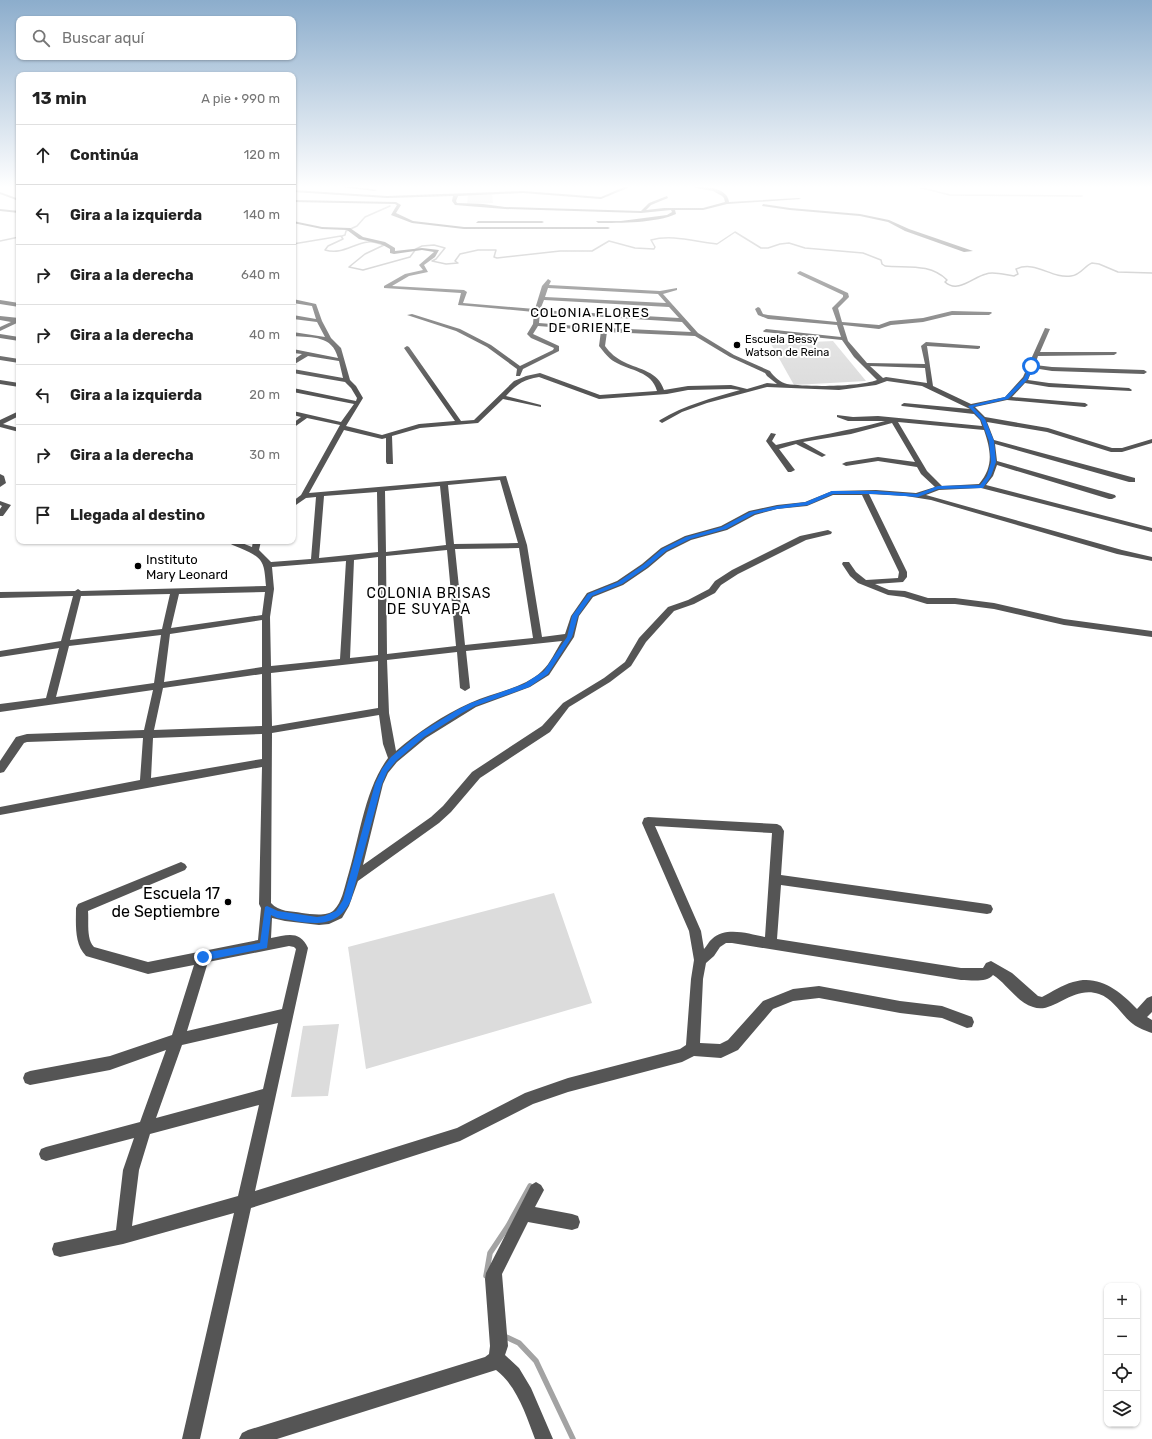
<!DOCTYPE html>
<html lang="es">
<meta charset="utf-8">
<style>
:root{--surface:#fff;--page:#f2f2f2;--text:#222;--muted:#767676;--line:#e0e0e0}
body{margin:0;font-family:Rubik,sans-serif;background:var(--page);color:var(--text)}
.controls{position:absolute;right:12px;bottom:12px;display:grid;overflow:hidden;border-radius:8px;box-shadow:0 1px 3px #0004}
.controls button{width:36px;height:36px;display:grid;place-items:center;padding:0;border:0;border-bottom:1px solid var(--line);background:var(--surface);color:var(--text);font:20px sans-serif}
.stop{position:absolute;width:12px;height:12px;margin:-9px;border:3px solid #1a73e8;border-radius:50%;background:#fff}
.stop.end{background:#1a73e8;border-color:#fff;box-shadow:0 1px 4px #0008}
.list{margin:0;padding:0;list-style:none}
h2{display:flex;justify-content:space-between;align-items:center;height:52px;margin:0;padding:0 16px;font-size:17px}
h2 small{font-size:13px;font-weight:400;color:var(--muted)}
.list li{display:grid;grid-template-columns:26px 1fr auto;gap:12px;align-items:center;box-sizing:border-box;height:60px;padding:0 16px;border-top:1px solid var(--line)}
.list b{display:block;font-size:15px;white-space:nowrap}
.list em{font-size:13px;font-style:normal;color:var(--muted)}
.icon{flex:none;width:22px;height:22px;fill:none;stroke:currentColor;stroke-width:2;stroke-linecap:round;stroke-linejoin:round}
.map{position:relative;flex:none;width:1152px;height:1439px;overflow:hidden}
.search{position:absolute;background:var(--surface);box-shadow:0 1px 3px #0004;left:16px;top:16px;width:280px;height:44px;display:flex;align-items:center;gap:10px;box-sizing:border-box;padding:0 14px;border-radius:8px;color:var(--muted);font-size:15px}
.panel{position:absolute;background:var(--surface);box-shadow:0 1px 3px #0004;left:16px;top:72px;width:280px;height:472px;border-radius:8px}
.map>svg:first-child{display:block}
.green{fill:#dcdcdc}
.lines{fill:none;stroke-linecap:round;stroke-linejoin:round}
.stream-far1{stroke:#a3a3a3;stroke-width:1.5}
.stream{stroke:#a3a3a3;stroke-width:5.5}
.minor{fill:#555;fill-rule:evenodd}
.route{fill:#1a73e8}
.poi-dot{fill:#000;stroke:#fff;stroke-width:1.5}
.labels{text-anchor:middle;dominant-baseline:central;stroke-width:4;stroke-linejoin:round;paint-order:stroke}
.far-poi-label{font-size:11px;fill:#000;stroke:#fff;text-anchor:start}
.far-quarter-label{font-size:13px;letter-spacing:1px;fill:#000;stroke:#fff}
.poi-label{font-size:13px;fill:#000;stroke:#fff;text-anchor:start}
.neighbourhood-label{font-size:14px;letter-spacing:1px;fill:#000;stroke:#fff}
.near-poi-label{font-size:16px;fill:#000;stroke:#fff;text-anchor:end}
</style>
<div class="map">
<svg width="1152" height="1439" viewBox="0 0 1152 1439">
<rect width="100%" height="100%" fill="#fff"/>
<g class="green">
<polygon points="492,194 493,203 467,204 468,195"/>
<polygon points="833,341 866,381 794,385 771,344"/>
<polygon points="554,893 592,1003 366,1069 348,947"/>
<polygon points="339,1024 328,1096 291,1097 303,1026"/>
</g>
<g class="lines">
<g class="stream-far1">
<polyline points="918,187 950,195 1082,196"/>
<polyline points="342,236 345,235 346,231 357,226 365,217 390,206"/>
<polyline points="293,238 293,241"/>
<polyline points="0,241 19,237"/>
<path d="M293 244 341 236 343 239 328 246 325 250C342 255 352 244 368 242 374 241 379 244 384 245L365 254 349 267 363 270 410 257 416 249 422 246 434 245 445 248 436 259 432 261 446 264 458 263 455 261 460 254 478 250H496L494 257 497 258 560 251H592L609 241 635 248 654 249 655 247 651 240C672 234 696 242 717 244L735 232 761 248H768L780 244 789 243 805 248 863 253 881 260 882 264 885 266C907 268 930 263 947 280L945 282C958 294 973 277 986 274 993 271 1006 275 1014 276L1018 274 1016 269C1036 260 1051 279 1071 276 1081 275 1084 266 1092 263L1099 264 1118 272 1152 273"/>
</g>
<g class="stream">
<polyline points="486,1276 490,1253 508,1226 530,1186"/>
<polyline points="504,1336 519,1343 536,1361 573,1439"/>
</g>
<g class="minor">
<polygon points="340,187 356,187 377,190 375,191"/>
<path d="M624 187H630L601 199 523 193 458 196 456 201 457 203 483 204 505 207 641 211 649 203 667 196 668 198 651 205 646 210 664 208H703L725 202 724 198 722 196 713 191 691 187C703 187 727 186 729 202L799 198 801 199 727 204 703 210H675L676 214C657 223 619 223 598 223L596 221H621L667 215 672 212 671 210 641 213 505 209 455 205 452 201 453 196 387 198 293 192V190L387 196 523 191 601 197Z"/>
<polygon points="0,192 19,199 19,201 0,194"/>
<polygon points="293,200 396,202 401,205 396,213 413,221 464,227 608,227 610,228 608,229 464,229 412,223 391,215 397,205 395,204 293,202"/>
<polygon points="763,204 790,208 860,214 889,220 909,229 973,251 964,252 905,231 888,222 860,216 790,210 762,206"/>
<polygon points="0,209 19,211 19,213 0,211"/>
<path d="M293 221 322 227 350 228 363 237 385 242 395 248V251L422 248 439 250 435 257 424 265 428 272 409 276 392 286 464 290 467 292 463 303 535 309 542 286 548 279 551 281 549 285 660 291 677 288V290L663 294 698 333 734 355 770 371C773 376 781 383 787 384 807 387 859 387 877 380L854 357 842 340 764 332 763 331 766 329 841 337 837 325 768 319 758 315 755 309 758 307 760 308 763 314 768 315 837 322 832 308 843 297V295L798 274 797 273 800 271 848 293 849 297 838 308 842 322 879 325 890 321 923 318 952 311 991 312 992 313 989 315H952L923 322 891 325 879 329 843 325 848 341 867 363 925 364 921 346 926 342 980 346V348L978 349 927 346 933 386 971 404 1005 397 1023 377 1045 328 1050 329 1040 352H1116L1117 353 1114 355 1038 356 1035 365 1052 367 1144 370 1147 372 1144 374 1052 371 1033 368 1028 380 1049 383 1129 388 1132 390 1131 391 1049 387 1025 383 1012 397 1085 403 1088 405 1085 407 1007 400 975 407 985 417 1048 428 1112 448H1122L1152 439V443L1122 452H1111L1047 432 987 422 994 440 1135 478V482H1129L995 444 997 461 1115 495 1116 497 1112 499H1109L997 465 993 476 986 485 1152 528V532L981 488 939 490 926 495 1122 550 1152 557V561L1117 554 931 500 906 496 869 494 907 572V577L903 582 875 584 889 590 905 591 928 598H955L994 603 1064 619 1152 631V637L1064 625 994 609 955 604H927L904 597 888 595 858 583 850 576 842 564 843 562H849L856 572 866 580 898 578 899 572 862 495H833L807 506 777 509 755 515 727 530 691 540 667 552 648 568 623 585 593 597 579 616 574 637 549 675 530 687 476 707 426 738 397 762 388 773 383 784 363 865 431 817 443 806 472 772 542 726 563 703 604 678 625 662 639 638 668 607 688 600 709 589 715 581 732 570 800 536 828 530 832 532 831 534 806 540 738 574 721 585 715 593 694 604 674 611 646 642 631 666 610 682 569 707 550 732 480 778 451 812 439 823 358 881 349 906 342 918 329 924 319 925 285 921 272 918 271 938C287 935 300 930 308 948L255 1191 457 1128 525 1093 568 1078 680 1049 686 1045 691 979 694 960 689 931 642 823 644 818 648 817 777 824 781 826 784 831 781 875 987 904 991 905 993 909 991 913 987 914 781 885 777 939 961 968H983L986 963 991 961 1012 973 1038 996 1042 997C1052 992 1062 985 1073 982 1099 974 1120 991 1137 1009L1147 998 1152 996V1012L1147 1017 1152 1020V1033C1146 1031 1138 1028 1133 1024 1121 1015 1114 999 1099 994 1072 985 1053 1015 1033 1007 1017 1002 1007 984 993 975 987 983 970 980 961 980L732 943H726L720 947 714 956 706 963 703 979 700 1043 720 1044 728 1040 763 1001 793 989 819 986 900 1001 942 1006 972 1017 974 1022 972 1027 967 1028 942 1018 900 1013 819 998 793 1001 773 1009 738 1050 721 1058 694 1056 682 1062 568 1092 533 1104 460 1141 251 1208 200 1439H182L234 1213 123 1244 60 1257 54 1255 52 1249 54 1243 116 1230 123 1170 134 1138 46 1161 41 1159 39 1154 41 1149 46 1147 140 1122 166 1050 110 1070 30 1085 25 1083 23 1078 25 1073 30 1071 110 1056 172 1035 194 965 148 974 86 956C74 944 76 924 76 908L78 904 181 862 185 864 187 867 185 870 88 911C89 921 86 939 94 947L148 962 258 940 261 908 259 904 262 767 0 815V807L140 780 143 738 27 742 24 743 4 772 0 773V761L16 737 27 734 144 730 153 690 0 712V704L46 698 59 648 0 657V651L61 641 73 596 0 598V592L75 591 78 589 81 591 266 586C264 562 264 558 240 548 235 546 230 544 226 541H237L252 547 253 541H261L259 550 271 562 311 559 316 497 306 498 293 507V501L301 495 340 425 307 418 293 428V423L301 417 293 415V411L341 422 354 404 293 392V388L356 401 357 398 351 388 345 382 293 373V369L343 378 339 361 308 356 293 365V360L302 354 293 353V349L338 358C332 335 313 338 293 336V332L325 337 317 322 293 319V315L316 319 312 306 293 303V299L316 304 322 321 331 338 341 348 350 380 356 386 363 398 346 426 382 435 419 424 455 421 404 348 407 346 409 347 461 421 474 420 514 381 526 376 540 373 600 395 657 391C652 371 630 371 615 362 608 358 604 352 599 346L601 331 538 326 533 334 559 346V351L523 369 520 376H516L517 369 487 347 456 331 407 315 412 314 460 329 491 345 520 366 553 350 554 348 531 338 527 334 533 324 534 312 458 305 461 293 384 288V286L405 274 423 270 419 265 434 252 422 250 394 254 390 253V249L381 244 359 239 347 230 322 229 293 223ZM548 288 658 294 666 303 545 297ZM544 300 669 307 679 318 540 310ZM540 313 682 322 691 332 607 328 608 325 605 323 602 325V328L539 323ZM607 332 695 336 730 357 765 373 767 376 777 384 767 383 747 389 731 385 688 386 664 390C658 371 640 370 624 362 616 358 610 353 605 346ZM870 366 925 368 927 383 886 377 883 378ZM539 377 599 399 667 394 688 390 731 389 740 390C712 398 685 405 660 420L659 421 662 423 682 412 707 403 767 387 839 390 876 385 887 381 922 386 970 409 904 403 901 405 902 406 974 414 980 420 982 426 878 416 853 417 837 415V417L848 421H885C849 431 812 436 776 445L772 441 776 434 771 433 766 441 788 472H791L795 470 779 449 796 444 822 457 826 455 824 454 803 442 851 434 892 423 915 462 878 457 846 462 842 464 846 466 878 461 917 467 921 474 935 487 916 493 876 490 832 491 805 502 777 505 749 511 721 526 685 536 661 548 642 564 617 581 587 593 571 616 565 634 542 637 527 545 506 476 309 493 344 430 382 439 386 438V462L387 464H393L392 436 420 428 478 423 503 399 541 407V405L506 396C517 384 523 380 539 377ZM898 422 984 430C991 451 994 466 979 484L942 486 927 471ZM500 480 518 543 454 544 448 485ZM440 486 446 545 386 552 385 491ZM377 492 378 552 319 558 324 496ZM519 548 533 638 465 645 455 549ZM447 550 456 646 387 654 386 556ZM378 557V655L350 658 354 560ZM346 561 340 659 271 666 270 617 274 589 272 567ZM265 592 262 615 171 628 179 594ZM170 594 162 629 70 640 81 596ZM262 620V667L164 682 170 634ZM161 635 154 683 56 697 69 646ZM562 641C556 650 550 664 542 671 523 689 493 692 470 703 443 715 418 732 396 751L389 713 387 660 457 652 460 688 465 691 470 688 466 651ZM378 661V708L272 726 271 673ZM262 674V726L154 730 163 688ZM379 715 383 744 388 758C364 790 359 841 347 879 344 889 342 902 334 910 327 917 311 914 302 913 291 911 279 912 271 903L272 733ZM262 734V759L151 778 153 738ZM655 826 772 833 765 937C749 934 726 926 712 939 709 941 707 946 704 949L701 931ZM289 946 294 947 296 949 282 1009 187 1031 208 962ZM278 1023 263 1089 156 1118 182 1045ZM259 1105 238 1196 132 1226 139 1170 150 1134Z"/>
<polygon points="478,221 542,221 544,222 542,223 476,223"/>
<polygon points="0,300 19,303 19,307 0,304"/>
<polygon points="0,316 19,318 19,322 0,331 0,327 11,322 0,320"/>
<polygon points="0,334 19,337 19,341 0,338"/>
<polygon points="0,356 19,359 19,363 0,360"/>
<polygon points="0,380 19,383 19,387 0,384"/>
<polygon points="19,411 19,416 3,424 19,428 19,432 0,427 0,420"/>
<polygon points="0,474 4,476 6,483 0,487"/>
<polygon points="0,501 11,505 3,516 0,516 0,509 2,506 0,505"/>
<path d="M536 1182 541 1185 544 1190 535 1207 572 1214 578 1216 580 1222 578 1228 572 1230 528 1222 502 1274 508 1346 505 1355 519 1368 531 1388 553 1439H535C526 1415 517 1386 496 1370L277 1439H239L242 1433 248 1430 485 1357 489 1354 490 1346 485 1279 486 1273 531 1185Z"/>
</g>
</g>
<linearGradient id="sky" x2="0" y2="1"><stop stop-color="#8cadcc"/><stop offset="0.48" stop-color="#fff"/><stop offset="1" stop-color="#fff" stop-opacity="0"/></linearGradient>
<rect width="1152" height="389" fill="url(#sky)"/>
<path class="route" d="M1030 365 1033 366 1028 379 1008 399 973 407 985 419 994 441 996 462 991 476 983 488 938 489 918 497 876 494H833L808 505 777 509 754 514 726 529 690 539 666 551 647 567 622 584 592 596 578 616 572 637 548 674 529 687 475 706 462 713 424 737 396 761 387 772 382 784 351 900C336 933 305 922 277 918L271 915 267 948 203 961 200 960 199 957 200 954 203 953 260 943 265 907 267 906 278 911 317 917 324 916 336 911 343 900 375 784 382 769 391 757 420 733 457 710 471 703 524 684 544 671 567 637 572 616 588 594 618 582 643 565 662 549 686 537 722 527 750 512 777 506 806 502 832 491H876L917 494 938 486 980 485 987 476 991 462 989 441 981 420 968 406 1005 397 1024 378Z"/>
<g class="poi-dot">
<circle cx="737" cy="345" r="4"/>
<circle cx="138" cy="566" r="4"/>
<circle cx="228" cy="902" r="4"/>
</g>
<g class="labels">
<g class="far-poi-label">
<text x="745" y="339">Escuela Bessy<tspan x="745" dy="13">Watson de Reina</tspan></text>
</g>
<g class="far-quarter-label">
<text x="590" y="312">COLONIA FLORES<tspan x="590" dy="15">DE ORIENTE</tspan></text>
</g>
<g class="poi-label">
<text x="146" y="559">Instituto<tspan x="146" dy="15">Mary Leonard</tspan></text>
</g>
<g class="neighbourhood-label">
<text x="429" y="593">COLONIA BRISAS<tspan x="429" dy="16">DE SUYAPA</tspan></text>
</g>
<g class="near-poi-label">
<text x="220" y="893">Escuela 17<tspan x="220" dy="18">de Septiembre</tspan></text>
</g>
</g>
</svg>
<div class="controls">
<button>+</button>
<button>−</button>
<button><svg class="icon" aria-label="locate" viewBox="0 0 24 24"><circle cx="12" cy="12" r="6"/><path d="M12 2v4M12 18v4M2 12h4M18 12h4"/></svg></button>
<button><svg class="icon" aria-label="layers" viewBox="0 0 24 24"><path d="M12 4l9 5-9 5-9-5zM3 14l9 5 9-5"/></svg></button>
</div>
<div class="stop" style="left:1031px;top:366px"></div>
<div class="stop end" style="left:203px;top:957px"></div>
<div class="search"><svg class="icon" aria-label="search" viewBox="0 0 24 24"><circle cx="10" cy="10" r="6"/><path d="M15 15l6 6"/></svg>Buscar aquí</div>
<section class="panel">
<h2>13 min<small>A pie · 990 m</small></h2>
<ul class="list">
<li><svg class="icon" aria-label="ahead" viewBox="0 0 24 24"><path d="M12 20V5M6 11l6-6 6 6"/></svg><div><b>Continúa</b></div><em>120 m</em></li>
<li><svg class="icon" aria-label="left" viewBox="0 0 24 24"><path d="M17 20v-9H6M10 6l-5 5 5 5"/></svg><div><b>Gira a la izquierda</b></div><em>140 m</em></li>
<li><svg class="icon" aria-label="right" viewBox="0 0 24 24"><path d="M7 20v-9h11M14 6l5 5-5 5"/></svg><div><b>Gira a la derecha</b></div><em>640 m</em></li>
<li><svg class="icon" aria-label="right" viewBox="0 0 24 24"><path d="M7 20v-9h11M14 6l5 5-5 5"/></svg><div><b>Gira a la derecha</b></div><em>40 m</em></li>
<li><svg class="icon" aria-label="left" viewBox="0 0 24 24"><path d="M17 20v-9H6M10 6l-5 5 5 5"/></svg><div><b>Gira a la izquierda</b></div><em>20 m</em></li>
<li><svg class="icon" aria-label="right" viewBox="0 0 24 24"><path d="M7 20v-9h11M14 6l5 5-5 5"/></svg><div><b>Gira a la derecha</b></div><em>30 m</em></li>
<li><svg class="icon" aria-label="arrive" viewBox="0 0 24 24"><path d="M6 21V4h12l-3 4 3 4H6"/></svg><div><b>Llegada al destino</b></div></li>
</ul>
</section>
</div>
